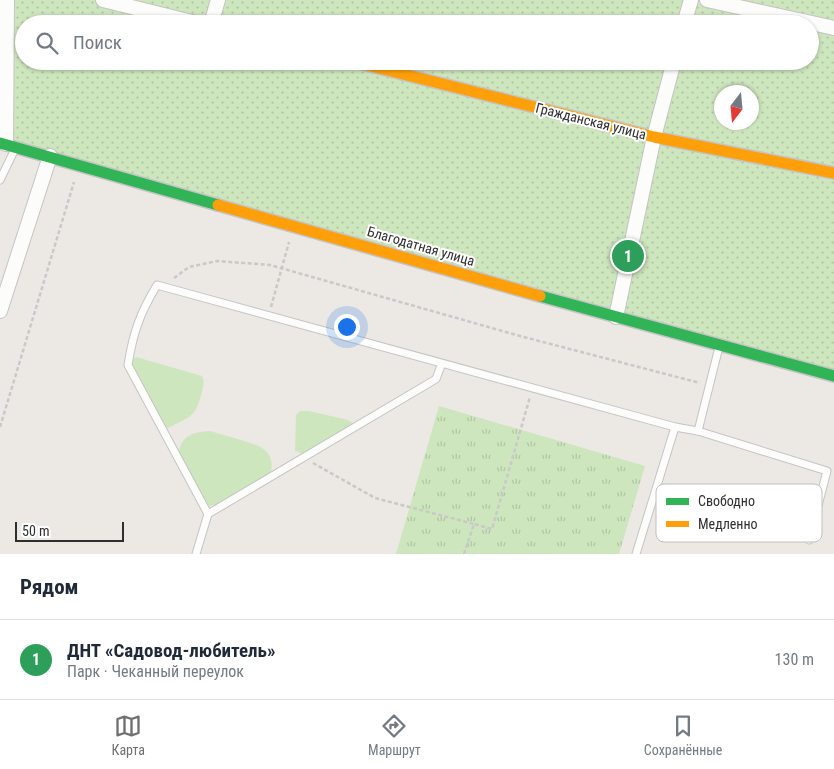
<!DOCTYPE html>
<html lang="ru">
<meta charset="utf-8">
<style>
:root{--surface:#fff;--page:#f6f6f7;--text:#1f2937;--muted:#747a83;--line:#e0e1e3;--accent:#706f6e}
body{margin:0;font-family:"Roboto Condensed",sans-serif;background:var(--page);color:var(--text)}
.compass{position:absolute;left:714px;top:85px;width:45px;height:45px;border-radius:50%;background:var(--surface);box-shadow:0 1px 4px #0004;rotate:196deg}
.scale{position:absolute;left:15px;bottom:12px;width:109px;box-sizing:border-box;padding-left:5px;border:2px solid #2e2e2e;border-top:0;font-size:14px;line-height:18px;white-space:nowrap;color:#2e2e2e;-webkit-text-stroke:4px #fff;paint-order:stroke}
.you{position:absolute;left:346px;top:326px;width:18px;height:18px;margin:-12px;border:4px solid #fff;border-radius:50%;background:#1a73e8;box-shadow:0 0 0 8px #1a73e833}
.badge{display:grid;place-items:center;width:32px;height:32px;border-radius:50%;background:var(--accent);color:#fff;font-size:16px;font-weight:700}
.pin{position:absolute;translate:-50% -50%;border:2px solid #fff;box-shadow:0 1px 5px #0006}
.list{margin:0;padding:0;list-style:none}
h2{display:flex;justify-content:space-between;align-items:center;height:65px;margin:0;padding:0 20px;font-size:21px}
h2 small{font-size:16px;font-weight:400;color:var(--muted)}
.list li{display:grid;grid-template-columns:32px 1fr auto;gap:15px;align-items:center;box-sizing:border-box;height:80px;padding:0 20px;border-top:1px solid var(--line)}
.list b{display:block;font-size:19px;white-space:nowrap}
.list p{margin:0;font-size:16px;white-space:nowrap;color:var(--muted)}
.list em{font-size:16px;font-style:normal;color:var(--muted)}
.icon{flex:none;width:28px;height:28px;fill:none;stroke:currentColor;stroke-width:2;stroke-linecap:round;stroke-linejoin:round}
.map{position:relative;flex:none;width:834px;height:554px;overflow:hidden}
.search{position:absolute;background:var(--surface);box-shadow:0 1px 4px #0004;left:15px;right:15px;top:15px;height:55px;display:flex;align-items:center;gap:12px;box-sizing:border-box;padding:0 18px;border-radius:28px;color:var(--muted);font-size:19px}
.sheet{height:145px;background:var(--surface)}
nav{display:flex;justify-content:space-around;align-items:center;box-sizing:border-box;height:70px;border-top:1px solid var(--line);background:var(--surface);font-size:14px;color:var(--muted)}
nav a{display:grid;justify-items:center;gap:2px}
nav .on{color:var(--accent)}
.map>svg:first-child{display:block}
.grass{fill:#cee6be}
.park{fill:url(#park-tufts)}
.garden{fill:url(#garden-dots);fill-rule:evenodd}
.lines{fill:none;stroke-linecap:round;stroke-linejoin:round}
.lane-casing{stroke:#c5c4c5;stroke-width:9}
.street-casing{stroke:#c5c4c5;stroke-width:16}
.fast-casing{stroke:#c5c4c5;stroke-width:14}
.slow-casing{stroke:#c5c4c5;stroke-width:14}
.path{stroke:#c9c9c8;stroke-width:2.5;stroke-dasharray:4 2.5;stroke-linecap:butt}
.lane{stroke:#fcfcfb;stroke-width:7}
.street{stroke:#fcfcfb;stroke-width:14}
.fast{stroke:#30b455;stroke-width:11}
.slow{stroke:#ff9f0a;stroke-width:11}
.labels{text-anchor:middle;dominant-baseline:central;stroke-width:4;stroke-linejoin:round;paint-order:stroke}
.street-label{font-size:14px;fill:#2e2e2e;stroke:#fff}
.key{fill:#fff;stroke:#c0c0c0;stroke-width:1}
.key-label{font-size:14px;fill:#2e2e2e}
</style>
<div class="map">
<svg width="834" height="554" viewBox="0 0 834 554">
<defs>
<pattern id="park-tufts" width="24" height="20" patternUnits="userSpaceOnUse" patternTransform="scale(1.25)"><rect width="24" height="20" fill="#cee6be"/><path d="M3 7l-1-3M5 7V3M7 7l1-3M15 17l-1-3M17 17v-4M19 17l1-3" fill="none" stroke="#b1c6a4"/></pattern>
<pattern id="garden-dots" width="8" height="8" patternUnits="userSpaceOnUse" patternTransform="scale(1.25)"><rect width="8" height="8" fill="#cee6be"/><path d="M2 2h.1M6 6h.1" fill="none" stroke="#b1c6a4" stroke-width="1.8" stroke-linecap="round"/></pattern>
</defs>
<rect width="100%" height="100%" fill="#ece8e4"/>
<g class="grass">
<path d="M136 357 202 376C205 382 203 386 202 392 195 418 191 416 168 428L162 426 129 365 131 360Z"/>
<polygon points="300,411 309,411 348,420 353,423 352,428 306,455 295,451 296,415"/>
<path d="M210 431C220 434 231 437 241 440 260 446 275 449 271 473 260 481 218 513 206 504 196 497 184 463 179 451 183 434 195 432 210 431Z"/>
</g>
<polygon class="park" points="439,406 645,466 619,554 396,554"/>
<path class="garden" d="M15 0H834V370L10 142ZM24 24H810V61H24ZM722 92H752V122H722Z"/>
<g class="lines">
<g class="lane-casing">
<g id="lane">
<polyline points="0,180 15,149"/>
<path d="M442 363 436 379 208 514 128 365C133 333 140 313 157 285L675 427"/>
<polyline points="698,431 719,347"/>
<polyline points="196,554 208,514"/>
<polyline points="636,554 675,427 698,431 827,471 809,540"/>
</g>
</g>
<g class="street-casing">
<g id="street">
<polyline points="103,0 200,24"/>
<polyline points="707,0 834,28"/>
<polyline points="211,24 218,0"/>
<polyline points="684,24 691,0"/>
<polyline points="6,144 7,0"/>
<polyline points="0,311 50,156"/>
<polyline points="616,317 654,137 674,61"/>
</g>
</g>
<g class="fast-casing">
<g id="fast">
<polyline points="0,143 218,205"/>
<polyline points="540,296 834,376"/>
</g>
</g>
<g class="slow-casing">
<g id="slow">
<polyline points="351,61 654,137 834,173"/>
<polyline points="218,205 540,296"/>
</g>
</g>
<g class="path">
<polyline points="174,278 189,267 217,261 270,265 520,336 700,383"/>
<polyline points="271,307 289,242"/>
<polyline points="0,427 74,182"/>
<polyline points="313,463 375,498 474,524"/>
<polyline points="464,554 474,524 492,529 530,397"/>
</g>
<use href="#lane" class="lane"/>
<use href="#street" class="street"/>
<use href="#fast" class="fast"/>
<use href="#slow" class="slow"/>
</g>
<g class="labels">
<g class="street-label">
<text transform="translate(591 121) rotate(14)">Гражданская улица</text>
<text transform="translate(421 246) rotate(16)">Благодатная улица</text>
</g>
</g>
<rect x="656" y="484" width="166" height="58" rx="8" class="key"/>
<rect x="666" y="498" width="23" height="7" fill="#30b455"/>
<rect x="666" y="521" width="23" height="6" fill="#ff9f0a"/>
<g class="key-label">
<text x="698" y="506">Свободно</text>
<text x="698" y="529">Медленно</text>
</g>
</svg>
<svg class="compass" viewBox="-18 -18 36 36"><path d="M0-13l5 13h-10z" fill="#e53935"/><path d="M0 13l5-13h-10z" fill="#747a83"/></svg>
<div class="scale">50 m</div>
<div class="you"></div>
<div class="pin badge" style="left:628px;top:256px;background:#2e9e5b">1</div>
<div class="search"><svg class="icon" aria-label="search" viewBox="0 0 24 24"><circle cx="10" cy="10" r="6"/><path d="M15 15l6 6"/></svg>Поиск</div>
</div>
<section class="sheet">
<h2>Рядом<small></small></h2>
<ul class="list">
<li><span class="badge" style="background:#2e9e5b">1</span><div><b>ДНТ «Садовод-любитель»</b><p>Парк · Чеканный переулок</p></div><em>130 m</em></li>
</ul>
</section>
<nav>
<a class="on"><svg class="icon" aria-label="map" viewBox="0 0 24 24"><path d="M3 6l6-2 6 2 6-2v14l-6 2-6-2-6 2zM9 4v14M15 6v14"/></svg>Карта</a>
<a><svg class="icon" aria-label="directions" viewBox="0 0 24 24"><path d="M12 3l9 9-9 9-9-9zM9 14v-3h6M13 9l2 2-2 2"/></svg>Маршрут</a>
<a><svg class="icon" aria-label="saved" viewBox="0 0 24 24"><path d="M7 4h10v16l-5-4-5 4z"/></svg>Сохранённые</a>
</nav>
